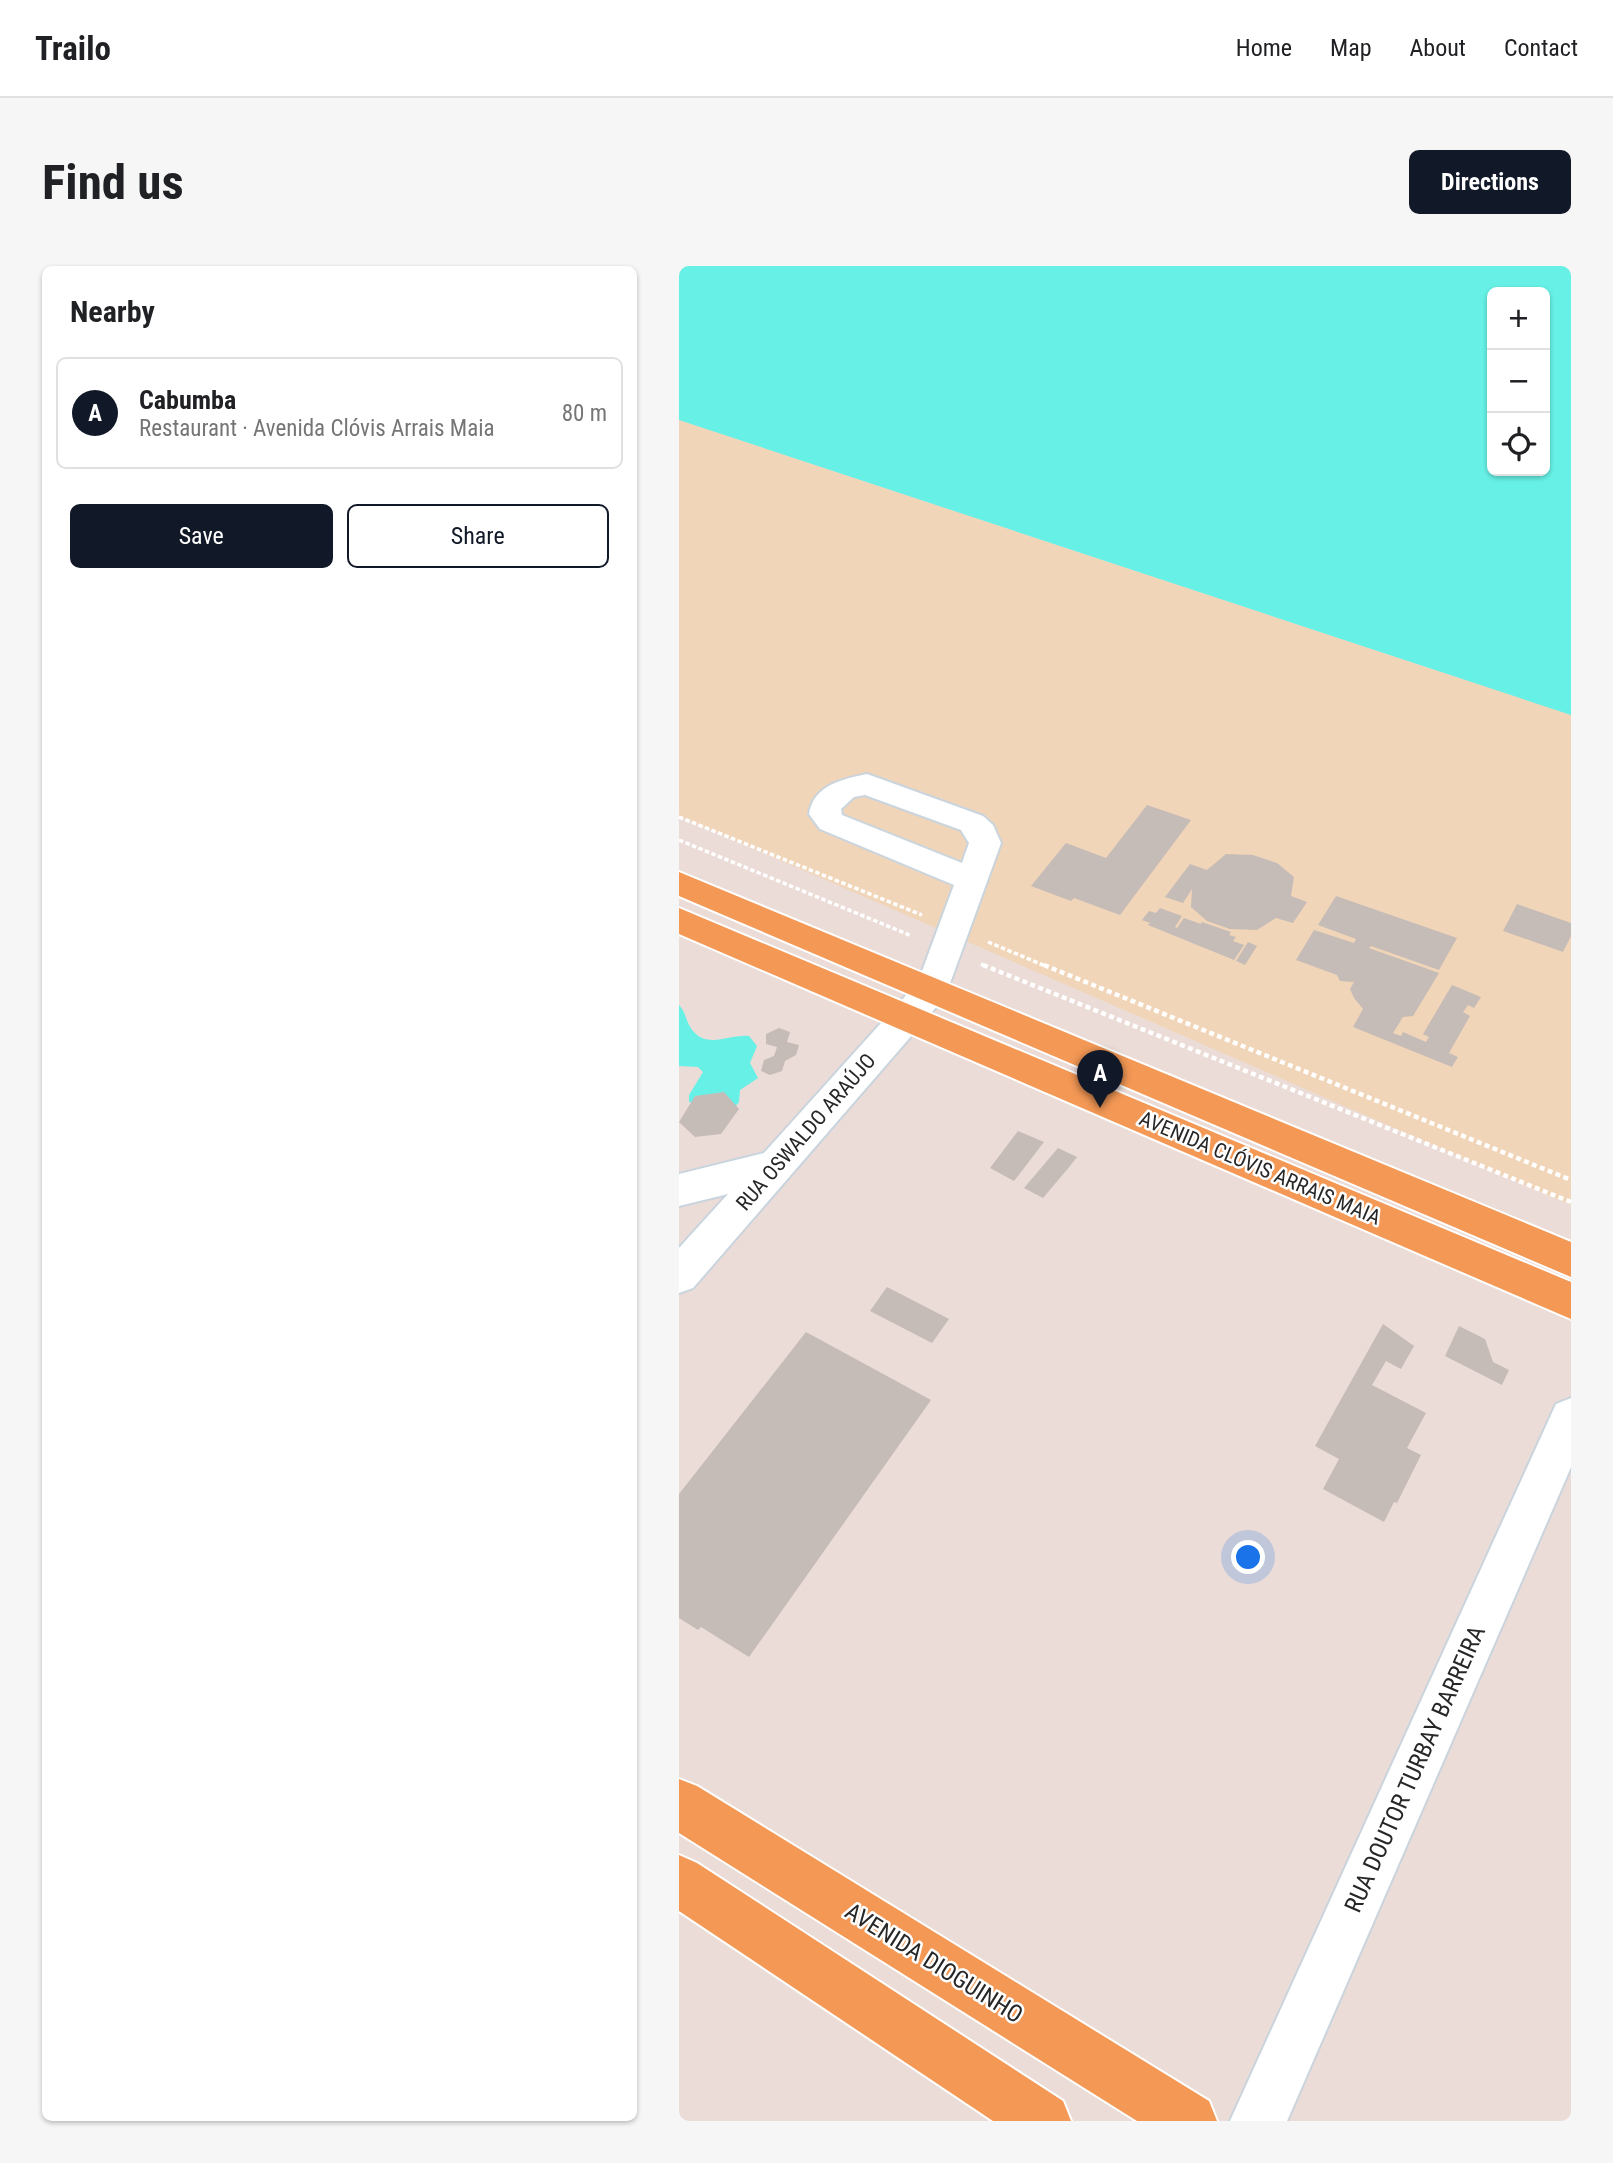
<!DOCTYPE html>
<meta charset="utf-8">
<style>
:root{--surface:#fff;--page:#f6f6f6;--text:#202124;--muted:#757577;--line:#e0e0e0;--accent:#111827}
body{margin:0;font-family:"Roboto Condensed",sans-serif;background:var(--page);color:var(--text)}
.controls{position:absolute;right:21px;top:21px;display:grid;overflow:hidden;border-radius:10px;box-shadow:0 2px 5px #0004}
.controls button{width:63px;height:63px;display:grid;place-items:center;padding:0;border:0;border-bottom:2px solid var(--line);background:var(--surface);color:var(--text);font:35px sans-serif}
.you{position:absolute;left:570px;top:1292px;width:24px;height:24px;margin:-18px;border:5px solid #fff;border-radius:50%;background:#1a73e8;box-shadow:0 0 0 10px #1a73e833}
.badge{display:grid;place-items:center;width:46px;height:46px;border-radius:50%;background:var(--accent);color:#fff;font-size:23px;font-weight:700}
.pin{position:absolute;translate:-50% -58px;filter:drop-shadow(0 2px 4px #0008)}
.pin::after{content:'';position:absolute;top:37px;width:24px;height:21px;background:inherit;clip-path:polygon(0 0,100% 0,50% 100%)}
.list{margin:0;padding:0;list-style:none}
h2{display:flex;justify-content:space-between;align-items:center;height:91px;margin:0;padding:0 28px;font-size:30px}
h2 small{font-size:23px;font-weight:400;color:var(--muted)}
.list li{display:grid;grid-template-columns:46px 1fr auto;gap:21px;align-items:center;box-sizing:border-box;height:112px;margin:0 14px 14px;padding:0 14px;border:2px solid var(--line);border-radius:10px}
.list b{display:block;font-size:26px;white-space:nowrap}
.list p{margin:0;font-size:23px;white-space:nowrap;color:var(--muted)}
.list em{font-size:23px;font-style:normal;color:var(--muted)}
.actions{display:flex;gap:14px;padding:21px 28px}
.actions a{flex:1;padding:16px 0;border:2px solid var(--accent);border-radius:10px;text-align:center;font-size:24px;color:var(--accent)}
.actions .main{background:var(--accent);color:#fff}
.icon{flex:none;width:38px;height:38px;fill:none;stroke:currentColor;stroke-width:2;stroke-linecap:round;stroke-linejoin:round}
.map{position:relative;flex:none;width:892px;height:1855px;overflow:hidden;border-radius:10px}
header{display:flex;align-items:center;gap:42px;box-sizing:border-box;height:98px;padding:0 35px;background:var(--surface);border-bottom:2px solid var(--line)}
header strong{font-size:33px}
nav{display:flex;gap:38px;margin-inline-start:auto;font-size:24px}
.intro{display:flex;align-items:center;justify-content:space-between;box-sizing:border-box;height:168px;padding:0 42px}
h1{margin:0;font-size:49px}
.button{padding:18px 32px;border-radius:10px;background:var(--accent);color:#fff;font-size:24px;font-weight:700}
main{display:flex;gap:42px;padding:0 42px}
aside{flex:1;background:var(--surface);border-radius:10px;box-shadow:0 2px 5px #0004}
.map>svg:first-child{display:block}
.sand{fill:#f1d5b9}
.water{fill:#67f1e6;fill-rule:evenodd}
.building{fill:#c5bbb7}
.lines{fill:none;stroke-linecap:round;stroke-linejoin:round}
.minor-casing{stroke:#cad4dd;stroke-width:4}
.major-casing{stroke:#fff;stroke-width:4}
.path-far1{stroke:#fff;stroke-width:3.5;stroke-dasharray:4.5 2.5;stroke-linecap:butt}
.path{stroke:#fff;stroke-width:4.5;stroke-dasharray:5 3.5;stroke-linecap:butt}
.minor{fill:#fff;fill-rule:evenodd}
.major{fill:#f39855;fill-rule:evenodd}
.labels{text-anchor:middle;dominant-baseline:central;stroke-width:5;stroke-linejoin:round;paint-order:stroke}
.street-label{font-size:21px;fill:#272727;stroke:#fff}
.near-street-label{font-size:24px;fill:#272727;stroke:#fff}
</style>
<header>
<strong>Trailo</strong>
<nav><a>Home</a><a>Map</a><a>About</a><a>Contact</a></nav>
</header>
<div class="intro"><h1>Find us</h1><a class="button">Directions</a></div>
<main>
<aside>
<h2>Nearby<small></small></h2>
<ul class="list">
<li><span class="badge">A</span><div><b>Cabumba</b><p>Restaurant · Avenida Clóvis Arrais Maia</p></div><em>80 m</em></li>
</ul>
<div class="actions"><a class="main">Save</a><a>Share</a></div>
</aside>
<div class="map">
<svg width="892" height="1855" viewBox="0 0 892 1855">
<rect width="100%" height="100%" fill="#ebdcd8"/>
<polygon class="sand" points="0,154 892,449 892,939 0,550"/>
<g class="water">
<path d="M0 0H892V449L0 154ZM866 26V205H813V26Z"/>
<path d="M0 739C7 746 7 757 14 765 29 783 51 768 70 770L78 780 71 797 79 812 61 824 60 836 55 842 10 836V829L24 806 19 801 0 800Z"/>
</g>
<g class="building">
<polygon points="468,539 512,554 441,649 395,632 392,635 352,620 387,577 427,592"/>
<polygon points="547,588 574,589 598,597 615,611 612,630 628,636 614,657 597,652 578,664 551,663 528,655 512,641 513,623 504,637 486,631 511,598 528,604"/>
<polygon points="657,630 778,672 760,704 692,680 690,682 760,707 734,750 724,751 714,767 722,770 724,766 747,776 750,771 744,768 773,719 802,731 795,742 789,739 784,746 791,750 770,787 779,791 773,801 674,761 684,743 675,732 671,723 675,716 661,715 658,709 617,694 635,664 675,677 677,673 639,659"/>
<polygon points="838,638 892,657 892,670 884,686 824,665"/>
<polygon points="481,642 503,650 496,661 498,662 505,652 522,658 523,656 552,666 550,669 557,671 554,675 565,679 555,694 469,659 471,657 463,654 470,645 477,647"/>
<polygon points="569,676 578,680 566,699 557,695"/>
<polygon points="100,762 111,766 108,776 120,779 117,789 106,795 103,805 91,809 82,805 85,794 95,790 98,781 87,778 87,768"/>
<polygon points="45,826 60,843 42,868 16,871 0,856 16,830"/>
<polygon points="339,865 365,876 335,915 311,902"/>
<polygon points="379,882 398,891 391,900 364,932 345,922"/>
<polygon points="208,1021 270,1053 253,1077 191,1045"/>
<polygon points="704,1058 735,1080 722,1103 707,1095 693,1119 747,1147 728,1182 742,1189 718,1237 715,1236 705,1256 644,1223 660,1193 636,1180"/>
<polygon points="780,1060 806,1073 814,1096 830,1104 823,1119 766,1090"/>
<polygon points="127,1066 252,1134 70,1391 22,1361 19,1364 0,1352 0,1228"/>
</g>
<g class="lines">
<g class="minor-casing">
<g id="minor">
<path d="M188 508 304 550 314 559 322 577 266 731 14 1022 0 1027V982L49 928 0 940V908L85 887 239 716 275 619 141 563 130 548C134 519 164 513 188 508ZM186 529 282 564 290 577 283 597 163 549 162 543 175 531Z"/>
<polygon points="892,1132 892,1201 608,1855 551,1855 877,1138"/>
</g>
</g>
<g class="major-casing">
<g id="major">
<polygon points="0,606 892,976 892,1011 0,630"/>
<polygon points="0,642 892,1016 892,1053 0,668"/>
<polygon points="0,1513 18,1520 530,1835 538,1855 458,1855 0,1567"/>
<polygon points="0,1589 18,1597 384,1835 392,1855 314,1855 0,1645"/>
</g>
</g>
<g class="path-far1">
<polyline points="0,551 243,649"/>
<polyline points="0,574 233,670"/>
<polyline points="309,676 369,701"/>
<polyline points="302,698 308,701"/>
</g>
<g class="path">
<polyline points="304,699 892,936"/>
<polyline points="365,699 892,914"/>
</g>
<use href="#minor" class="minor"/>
<use href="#major" class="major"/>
</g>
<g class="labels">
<g class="street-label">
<text transform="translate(127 866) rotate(-49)">RUA OSWALDO ARAÚJO</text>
<text transform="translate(581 902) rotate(23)">AVENIDA CLÓVIS ARRAIS MAIA</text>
</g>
<g class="near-street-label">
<text transform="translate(736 1503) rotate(-66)">RUA DOUTOR TURBAY BARREIRA</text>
<text transform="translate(255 1697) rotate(32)">AVENIDA DIOGUINHO</text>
</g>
</g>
</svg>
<div class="controls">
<button>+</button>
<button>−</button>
<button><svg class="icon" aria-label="locate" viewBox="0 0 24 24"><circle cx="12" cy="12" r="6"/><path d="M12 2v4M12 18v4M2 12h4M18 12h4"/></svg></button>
</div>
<div class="you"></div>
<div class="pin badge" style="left:421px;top:842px">A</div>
</div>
</main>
